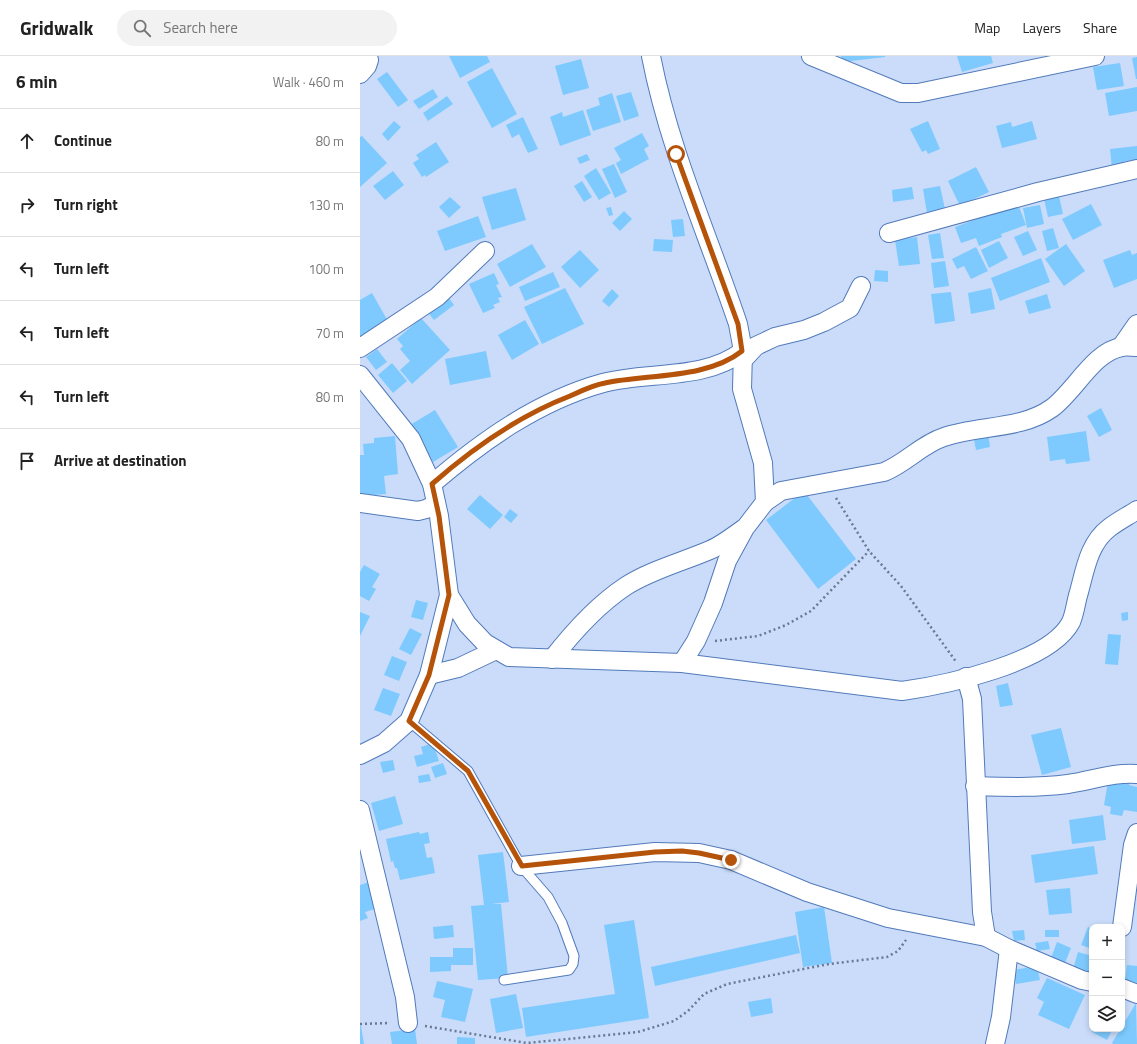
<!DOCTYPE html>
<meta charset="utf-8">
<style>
:root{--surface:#fff;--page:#f2f2f2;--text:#222;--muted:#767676;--line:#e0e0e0}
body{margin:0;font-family:"Titillium Web",sans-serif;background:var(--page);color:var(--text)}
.controls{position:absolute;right:12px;bottom:12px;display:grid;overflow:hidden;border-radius:8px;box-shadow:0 2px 6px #0003}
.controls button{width:36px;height:36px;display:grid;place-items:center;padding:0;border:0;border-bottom:1px solid var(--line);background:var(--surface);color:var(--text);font:20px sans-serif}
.stop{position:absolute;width:12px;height:12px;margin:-9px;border:3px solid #b45309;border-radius:50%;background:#fff}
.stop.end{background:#b45309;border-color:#fff;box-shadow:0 1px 4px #0008}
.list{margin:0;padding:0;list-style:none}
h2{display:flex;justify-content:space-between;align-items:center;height:52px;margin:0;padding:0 16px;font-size:17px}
h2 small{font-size:13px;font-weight:400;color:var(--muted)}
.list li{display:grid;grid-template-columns:26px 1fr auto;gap:12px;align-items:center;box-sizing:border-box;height:64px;padding:0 16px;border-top:1px solid var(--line)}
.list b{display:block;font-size:15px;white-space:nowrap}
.list em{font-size:13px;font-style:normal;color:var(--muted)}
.icon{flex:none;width:22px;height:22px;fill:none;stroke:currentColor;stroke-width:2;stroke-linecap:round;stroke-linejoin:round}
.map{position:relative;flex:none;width:777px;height:988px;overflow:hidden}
header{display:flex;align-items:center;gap:24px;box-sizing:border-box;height:56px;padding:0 20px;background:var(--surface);border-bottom:1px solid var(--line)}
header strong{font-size:19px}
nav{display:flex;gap:22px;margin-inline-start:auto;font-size:14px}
.search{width:280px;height:36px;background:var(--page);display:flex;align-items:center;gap:10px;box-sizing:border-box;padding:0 14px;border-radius:22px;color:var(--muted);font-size:15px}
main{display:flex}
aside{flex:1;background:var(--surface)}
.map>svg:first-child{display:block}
.building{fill:#7ecafe}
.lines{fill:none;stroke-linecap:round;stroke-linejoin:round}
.lane-casing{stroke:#527aba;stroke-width:11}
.street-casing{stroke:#527aba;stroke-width:20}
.path{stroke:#687994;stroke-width:2.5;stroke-dasharray:2 3;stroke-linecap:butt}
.lane{stroke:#fff;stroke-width:9}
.street{stroke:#fff;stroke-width:18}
.route{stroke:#b45309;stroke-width:5}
</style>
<header>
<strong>Gridwalk</strong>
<div class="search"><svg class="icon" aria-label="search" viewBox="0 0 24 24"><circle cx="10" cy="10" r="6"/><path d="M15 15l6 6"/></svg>Search here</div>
<nav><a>Map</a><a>Layers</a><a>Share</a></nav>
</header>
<main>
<aside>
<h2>6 min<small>Walk · 460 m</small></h2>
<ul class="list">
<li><svg class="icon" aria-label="ahead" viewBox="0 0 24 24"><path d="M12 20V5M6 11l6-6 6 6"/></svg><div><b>Continue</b></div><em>80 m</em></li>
<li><svg class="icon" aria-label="right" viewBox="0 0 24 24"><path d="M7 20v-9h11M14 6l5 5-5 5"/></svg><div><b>Turn right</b></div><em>130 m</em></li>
<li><svg class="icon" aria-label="left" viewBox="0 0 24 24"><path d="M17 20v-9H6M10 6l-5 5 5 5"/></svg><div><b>Turn left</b></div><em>100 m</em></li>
<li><svg class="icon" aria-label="left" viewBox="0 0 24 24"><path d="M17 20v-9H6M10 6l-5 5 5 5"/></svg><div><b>Turn left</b></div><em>70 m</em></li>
<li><svg class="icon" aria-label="left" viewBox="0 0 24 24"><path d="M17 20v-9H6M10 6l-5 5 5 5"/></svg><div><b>Turn left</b></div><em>80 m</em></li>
<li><svg class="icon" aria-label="arrive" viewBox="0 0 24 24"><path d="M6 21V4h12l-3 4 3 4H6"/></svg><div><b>Arrive at destination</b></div></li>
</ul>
</aside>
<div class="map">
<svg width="777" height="988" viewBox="0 0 777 988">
<rect width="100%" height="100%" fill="#cadcf9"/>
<g class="building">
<polygon points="89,0 127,0 130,6 100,22"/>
<polygon points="481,0 525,0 525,1 482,6"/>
<polygon points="597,0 631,0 633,7 602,16"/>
<polygon points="777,1 777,23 776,23 772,2"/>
<polygon points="221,3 229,32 203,39 195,10"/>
<polygon points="760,7 764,30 737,34 733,11"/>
<polygon points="132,12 157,58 132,72 107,26"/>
<polygon points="27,16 48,44 38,51 17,23"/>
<polygon points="777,31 777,55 749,60 745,37"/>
<polygon points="73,33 78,41 59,53 53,45"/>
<polygon points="271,36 279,60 264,65 256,40"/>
<polygon points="252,37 261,66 233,75 226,54 240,49 238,42"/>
<polygon points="87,40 93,48 68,65 63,57"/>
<polygon points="223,54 231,79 200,90 190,61 202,56 203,61"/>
<polygon points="163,61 178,93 168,97 159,78 152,82 146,69"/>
<polygon points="34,65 41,71 28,85 22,78"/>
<polygon points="568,65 580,93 568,98 566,94 562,96 550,73"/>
<polygon points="672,65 677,83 642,92 636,70 651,66 652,71"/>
<polygon points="282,77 289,90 284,93 289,103 261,118 256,107 261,104 254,92"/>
<polygon points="2,80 27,107 0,131 0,81"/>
<polygon points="76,86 89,106 66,121 65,119 62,121 53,107 59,103 56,99"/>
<polygon points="777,90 777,104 765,105 765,111 752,113 750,93"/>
<polygon points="227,98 230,104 220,108 217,102"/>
<polygon points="254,108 267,136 255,142 242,113"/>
<polygon points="616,111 629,136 600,150 588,125"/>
<polygon points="236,112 251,137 239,144 224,120"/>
<polygon points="33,115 44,129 25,144 13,130"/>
<polygon points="222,125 232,141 224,146 214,130"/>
<polygon points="580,130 585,153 567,157 563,133"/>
<polygon points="552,131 554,143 533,146 532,134"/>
<polygon points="156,132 166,164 132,174 122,141"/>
<polygon points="699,140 703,158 688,161 684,143"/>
<polygon points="90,141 101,151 89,162 79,151"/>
<polygon points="658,148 666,169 641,178 642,181 619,190 616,182 601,187 595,171"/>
<polygon points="731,148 742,169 713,184 702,163"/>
<polygon points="680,149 684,168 667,172 663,152"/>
<polygon points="251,151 253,159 249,160 246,152"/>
<polygon points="264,155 272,163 260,175 252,167"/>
<polygon points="118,160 126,181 85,195 77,175"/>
<polygon points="323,163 325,180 313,181 311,164"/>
<polygon points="693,172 699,192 687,195 682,175"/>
<polygon points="668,175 677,194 663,200 654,181"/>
<polygon points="580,177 584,202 572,203 568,179"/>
<polygon points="557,181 560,208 539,210 535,184"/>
<polygon points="294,183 313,184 312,196 293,195"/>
<polygon points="639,185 648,202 629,212 621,194"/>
<polygon points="172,188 186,211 150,231 137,208"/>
<polygon points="706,188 725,215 704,230 685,203"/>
<polygon points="616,191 628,215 611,223 604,210 597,213 592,203"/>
<polygon points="220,194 239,214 220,232 201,211"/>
<polygon points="770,194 772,199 777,197 777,223 754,232 743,204"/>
<polygon points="681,202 690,226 640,245 631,222"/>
<polygon points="585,205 589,230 574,232 571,207"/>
<polygon points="515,214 528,215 528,226 514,225"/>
<polygon points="193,216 200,231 165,245 159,231"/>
<polygon points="134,217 139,228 136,229 142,241 138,242 140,246 133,249 135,252 123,257 109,228"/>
<polygon points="205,232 224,268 182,288 164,251"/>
<polygon points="631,232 635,253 611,258 608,237"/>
<polygon points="252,233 259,240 249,251 242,245"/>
<polygon points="591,236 595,265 575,268 571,238"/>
<polygon points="12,237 29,267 0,284 0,244"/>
<polygon points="86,238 94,249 74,264 66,254"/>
<polygon points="687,238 691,252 669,258 665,245"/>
<polygon points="61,262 90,294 52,328 40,314 50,305 40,293 43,290 37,283"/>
<polygon points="165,264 179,288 152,304 138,279"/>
<polygon points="17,293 27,306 16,314 6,301"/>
<polygon points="126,295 131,321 90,329 85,303"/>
<polygon points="32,307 47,325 33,337 18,319"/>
<polygon points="741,352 752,374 739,381 727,360"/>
<polygon points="75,354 98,391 73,406 50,369"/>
<polygon points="726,375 730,405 706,408 705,403 690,405 687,381"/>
<polygon points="628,376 630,391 616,394 613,379"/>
<polygon points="35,380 38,418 24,420 26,438 0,440 0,399 4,399 3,388 14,387 14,382"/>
<polygon points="444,435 496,503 458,533 406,464"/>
<polygon points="120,439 143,459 130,473 107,453"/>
<polygon points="150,453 158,459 151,467 144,461"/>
<polygon points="4,509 20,518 12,531 16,533 9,545 0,540 0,516"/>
<polygon points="56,544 68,547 63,564 51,561"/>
<polygon points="0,556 10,560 0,580"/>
<polygon points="768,556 768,564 762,565 761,557"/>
<polygon points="50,572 62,578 51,599 39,593"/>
<polygon points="748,578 761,579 758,609 745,608"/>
<polygon points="32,600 47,606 39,625 24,619"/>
<polygon points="648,627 653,649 640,651 636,630"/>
<polygon points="23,632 40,638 31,660 14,654"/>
<polygon points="701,672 711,711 682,719 671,679"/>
<polygon points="73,687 79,705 57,711 54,700 63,698 61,691"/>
<polygon points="33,704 35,714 23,717 20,706"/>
<polygon points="83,707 87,718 75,722 71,711"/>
<polygon points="69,718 71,725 59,727 58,720"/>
<polygon points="761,725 769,726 769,729 777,731 777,756 764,754 762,760 750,758 751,751 744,749 748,726 760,728"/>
<polygon points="35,740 43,768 19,775 11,747"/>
<polygon points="743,759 746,784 712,788 709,764"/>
<polygon points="59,776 60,778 68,776 70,787 64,788 67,802 72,801 75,817 40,824 37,812 35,812 33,805 31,806 26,783"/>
<polygon points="734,790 738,818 675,827 671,799"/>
<polygon points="143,796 149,846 131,848 141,848 148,922 118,924 111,850 124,849 118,799"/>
<polygon points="9,826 18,852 5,856 8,862 0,865 0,829"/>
<polygon points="710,832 712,857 689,859 686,834"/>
<polygon points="464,851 472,907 443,911 435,856"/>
<polygon points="274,864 289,962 166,981 162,952 255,938 244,869"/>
<polygon points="93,869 94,881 74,883 73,871"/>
<polygon points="728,871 732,873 732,893 721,889"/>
<polygon points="664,874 665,884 654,885 652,875"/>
<rect x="685" y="874" width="14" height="7"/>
<polygon points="436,879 440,897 295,930 291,911"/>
<polygon points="688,885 690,893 677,895 675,887"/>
<polygon points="697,886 711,892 705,907 691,902"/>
<polygon points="93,892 113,892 113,909 91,909 91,915 70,916 70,901 93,901"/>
<polygon points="718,896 732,900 732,919 713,913"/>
<polygon points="767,909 777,910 777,927 765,926"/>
<polygon points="677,910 680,924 656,928 653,914"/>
<polygon points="687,922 725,939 709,973 678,959 684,946 677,942"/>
<polygon points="77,925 113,933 105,966 81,961 85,944 73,941"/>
<polygon points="156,938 163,972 136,977 130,943"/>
<polygon points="411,942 413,957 391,961 388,946"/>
<polygon points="776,947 777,988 753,988 752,987"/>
<polygon points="0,970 1,970 4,988 0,988"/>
<polygon points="55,973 57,988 32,988 30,976"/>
<polygon points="733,973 753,973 747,984 732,976"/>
<polygon points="97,981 115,982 115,988 97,988"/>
</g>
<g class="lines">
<g class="lane-casing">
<polyline id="lane" points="49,665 108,715 161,810 188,841 202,867 214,900 213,908 209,914 144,924"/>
</g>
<g class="street-casing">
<g id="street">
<path d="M291 0C309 93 348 179 378 268L383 295 382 333 403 407 405 446 385 472 367 505 353 547 336 585 322 607"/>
<polyline points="451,0 541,37 558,37 735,0"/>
<polyline points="0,18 7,10 9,4 7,0"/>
<polyline points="529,177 678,136 777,113"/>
<polyline points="761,291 777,268"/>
<polyline points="0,292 77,241 125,195"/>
<polyline points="382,305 396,290 415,281 444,274 464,266 490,252 501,230"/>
<polyline points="0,319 51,383 72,428 79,460 89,539 69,619 49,665 24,687 0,699"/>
<path d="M72 428C122 385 178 345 243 327 288 315 344 325 383 295"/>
<path d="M405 446 421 435 524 416C546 407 562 388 584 381 619 369 661 374 692 352 715 335 734 295 762 291 766 290 772 291 777 291"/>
<polyline points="0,447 58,455 66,453 76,448"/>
<path d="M89 539 107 568 125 587 149 601 322 607 542 635C585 629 690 607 711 566 715 557 716 545 719 536 725 514 729 487 749 472 758 465 768 460 777 454"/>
<path d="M192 603C213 576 237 549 266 530 291 514 322 506 350 494 362 489 373 480 383 473"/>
<polyline points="69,619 98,612 136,594"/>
<polyline points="606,621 612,643 622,856 626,881"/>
<path d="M615 730C646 731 677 732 708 728 731 725 753 716 777 718"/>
<polyline points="0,754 45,941 48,967"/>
<polyline points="161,810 295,796 339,797 371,804 447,836 528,862 626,881 649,893 722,924 732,926"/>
<polyline points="762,871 773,789 777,777"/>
<polyline points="762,932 777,938"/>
<polyline points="635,988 641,961 649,893"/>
</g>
</g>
<g class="path">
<polyline points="476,442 509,495 541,530 597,607"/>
<polyline points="355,585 398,580 426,569 451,555 509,495"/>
<polyline points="0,968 30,967"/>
<polyline points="65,970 167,987 278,976 314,965 328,955 344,938 367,928 469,908 527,901 538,895 546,884"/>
</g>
<use href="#lane" class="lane"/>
<use href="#street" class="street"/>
</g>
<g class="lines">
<path class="route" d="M316 98 378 268 382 295C347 323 288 318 245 327 233 329 221 335 210 340 158 360 114 391 72 428L79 460 89 539 69 619 49 665 108 715 162 810 295 796 322 795 339 797 371 804"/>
</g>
</svg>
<div class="controls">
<button>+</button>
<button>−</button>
<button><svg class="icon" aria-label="layers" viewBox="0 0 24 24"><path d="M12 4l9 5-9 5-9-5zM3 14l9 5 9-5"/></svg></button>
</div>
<div class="stop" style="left:316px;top:98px"></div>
<div class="stop end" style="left:371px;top:804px"></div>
</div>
</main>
